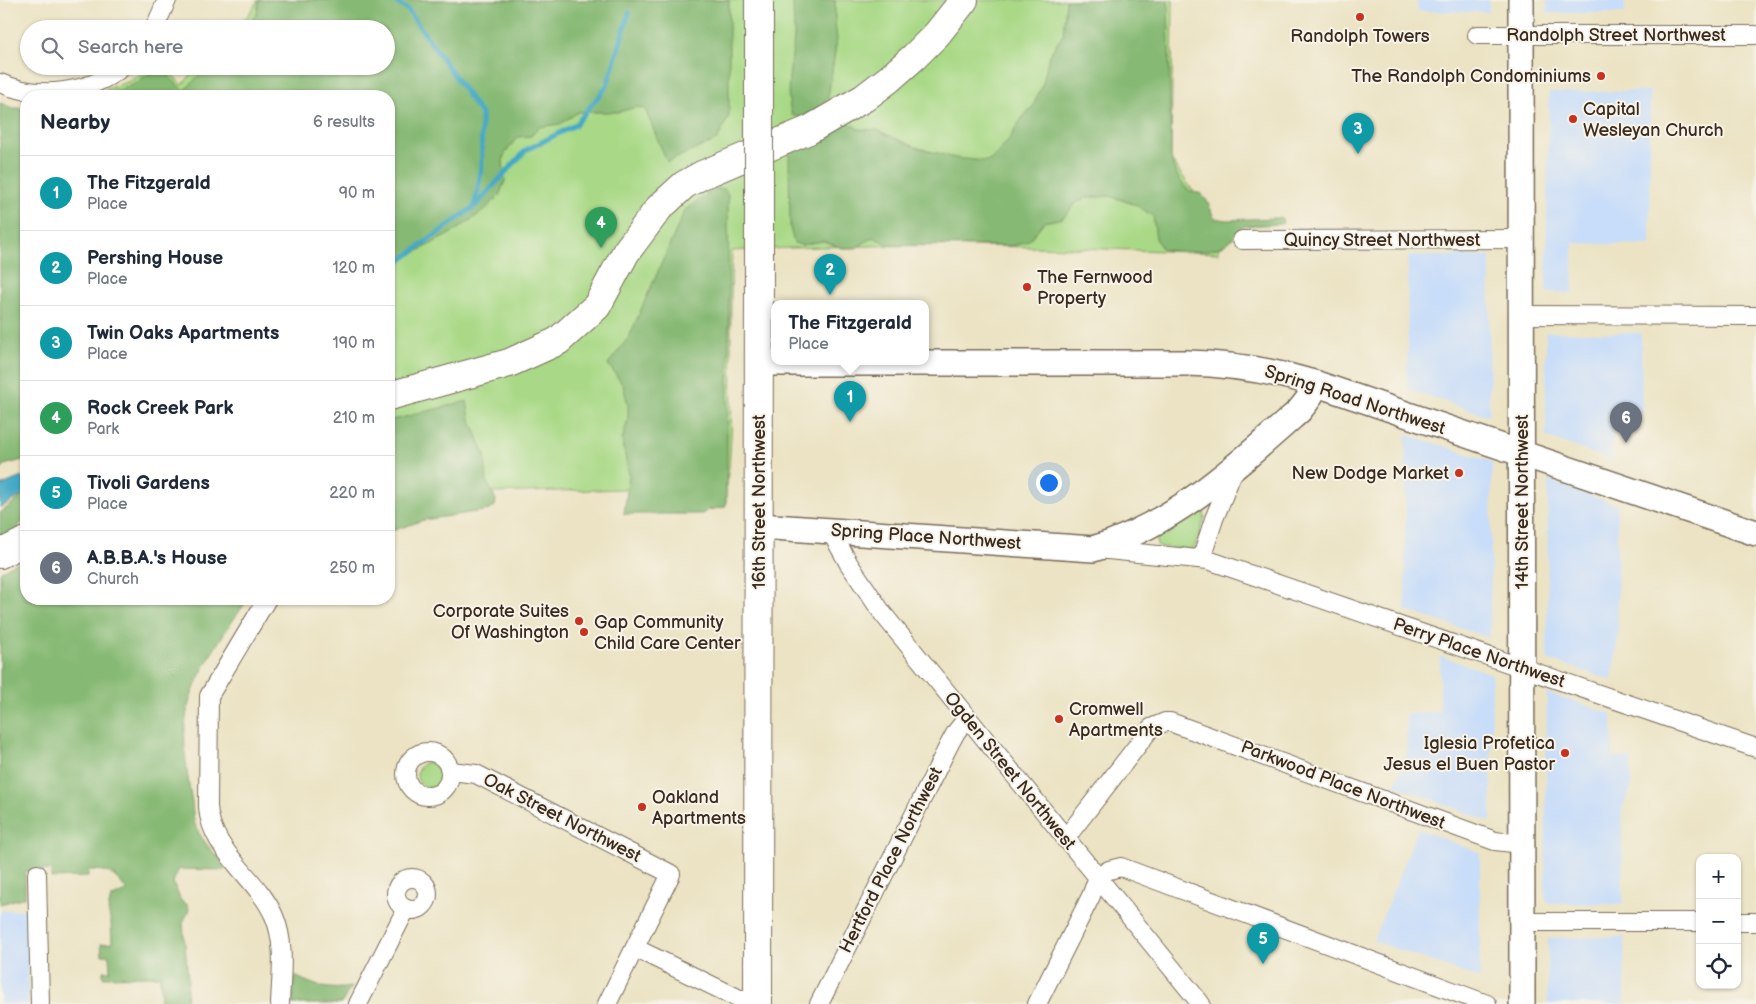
<!DOCTYPE html>
<meta charset="utf-8">
<style>
:root{--surface:#fff;--page:#f2f2f3;--text:#1f2937;--muted:#747a83;--line:#e0e1e3;--accent:#b45309}
body{margin:0;font-family:"Balsamiq Sans",sans-serif;background:var(--page);color:var(--text)}
.controls{position:absolute;right:15px;bottom:15px;display:grid;overflow:hidden;border-radius:10px;box-shadow:0 1px 4px #0004}
.controls button{width:45px;height:45px;display:grid;place-items:center;padding:0;border:0;border-bottom:1px solid var(--line);background:var(--surface);color:var(--text);font:25px sans-serif}
.you{position:absolute;left:1048px;top:482px;width:18px;height:18px;margin:-12px;border:4px solid #fff;border-radius:50%;background:#1a73e8;box-shadow:0 0 0 8px #1a73e833}
.badge{display:grid;place-items:center;width:32px;height:32px;border-radius:50%;background:var(--accent);color:#fff;font-size:16px;font-weight:700}
.pin{position:absolute;translate:-50% -41px;filter:drop-shadow(0 1px 2px #0008)}
.pin::after{content:'';position:absolute;top:26px;width:18px;height:15px;background:inherit;clip-path:polygon(0 0,100% 0,50% 100%)}
.popup{position:absolute;left:771px;top:300px;width:158px;height:65px;box-sizing:border-box;display:grid;place-content:center;border-radius:10px;background:var(--surface);filter:drop-shadow(0 1px 4px #0005);font-size:16px;white-space:nowrap;color:var(--muted)}
.popup b{font-size:19px;color:var(--text)}
.popup::after{content:'';position:absolute;left:50%;top:100%;margin-left:-10px;border:10px solid transparent;border-top-color:var(--surface)}
.list{margin:0;padding:0;list-style:none}
h2{display:flex;justify-content:space-between;align-items:center;height:65px;margin:0;padding:0 20px;font-size:21px}
h2 small{font-size:16px;font-weight:400;color:var(--muted)}
.list li{display:grid;grid-template-columns:32px 1fr auto;gap:15px;align-items:center;box-sizing:border-box;height:75px;padding:0 20px;border-top:1px solid var(--line)}
.list b{display:block;font-size:19px;white-space:nowrap}
.list p{margin:0;font-size:16px;white-space:nowrap;color:var(--muted)}
.list em{font-size:16px;font-style:normal;color:var(--muted)}
.icon{flex:none;width:28px;height:28px;fill:none;stroke:currentColor;stroke-width:2;stroke-linecap:round;stroke-linejoin:round}
.map{position:relative;flex:none;width:1756px;height:1004px;overflow:hidden}
.search{position:absolute;background:var(--surface);box-shadow:0 1px 4px #0004;left:20px;top:20px;width:375px;height:55px;display:flex;align-items:center;gap:12px;box-sizing:border-box;padding:0 18px;border-radius:28px;color:var(--muted);font-size:19px}
.panel{position:absolute;background:var(--surface);box-shadow:0 1px 4px #0004;left:20px;top:90px;width:375px;height:515px;border-radius:20px}
.map>svg:first-child{display:block}
.built{fill:#c8ddf9}
.green{fill:#a9d986;stroke:#728252}
.forest{fill:#86b973;stroke:#607248}
.water{fill:#45a9c5;stroke:#406a72}
.lines{fill:none;stroke-linecap:round;stroke-linejoin:round}
.stream{stroke:#45a9c5;stroke-width:5}
.street-casing{stroke:#796b58;stroke-width:20}
.secondary-casing{stroke:#796b58;stroke-width:28}
.primary-casing{stroke:#796b58;stroke-width:30}
.street{stroke:#fff;stroke-width:18}
.secondary{stroke:#fff;stroke-width:25}
.primary{stroke:#fff;stroke-width:28}
.primary-bridge-casing{stroke:#796b58;stroke-width:30;stroke-linecap:butt}
.primary-bridge{stroke:#fff;stroke-width:28}
.poi-dot{fill:#c8321e;stroke:#f7f3e8;stroke-width:2}
.labels{text-anchor:middle;dominant-baseline:central;stroke-width:4;stroke-linejoin:round;paint-order:stroke}
.street-label{font-size:18px;fill:#3b2a1e;stroke:#f7f3e8}
.poi-label{font-size:18px;fill:#3b2a1e;stroke:#f7f3e8;text-anchor:start}
</style>
<div class="map">
<svg width="1756" height="1004" viewBox="0 0 1756 1004">
<rect width="100%" height="100%" fill="#f7f3e8"/>
<filter id="ink" filterUnits="userSpaceOnUse"><feTurbulence type="fractalNoise" baseFrequency=".02" numOctaves="2"/><feDisplacementMap in="SourceGraphic" scale="10" xChannelSelector="R" yChannelSelector="G"/><feConvolveMatrix kernelMatrix="1 2 1 2 8 2 1 2 1" color-interpolation-filters="sRGB"/></filter>
<filter id="wash" filterUnits="userSpaceOnUse"><feTurbulence type="fractalNoise" baseFrequency=".0096" numOctaves="4" result="noise"/><feDisplacementMap in="SourceGraphic" scale="20" xChannelSelector="R" yChannelSelector="G"/><feGaussianBlur stdDeviation="1.12" result="paint"/><feColorMatrix in="noise" values="0 0 0 0 0 0 0 0 0 0 0 0 0 0 0 0 0 1.4 0 .05"/><feComposite in="paint" operator="in"/></filter>
<g filter="url(#wash)">
<rect width="100%" height="100%" fill="#ebe3c3"/>
<g class="built">
<polygon points="1417,0 1489,0 1489,12 1417,11"/>
<rect x="1547" y="0" width="78" height="13"/>
<polygon points="1650,91 1650,245 1573,243 1573,293 1546,292 1549,92"/>
<polygon points="1408,256 1490,256 1489,416 1407,389"/>
<polygon points="1546,332 1641,333 1642,416 1613,416 1612,460 1546,437"/>
<polygon points="1406,434 1492,462 1490,638 1405,610"/>
<polygon points="1548,480 1617,505 1618,637 1612,680 1547,659"/>
<polygon points="1440,656 1492,674 1491,822 1395,785 1407,753 1406,714 1440,712"/>
<polygon points="1547,693 1612,714 1613,757 1631,758 1631,788 1622,808 1623,904 1549,903 1545,897"/>
<polygon points="1418,829 1480,853 1480,979 1373,941"/>
<polygon points="28,909 28,1004 0,1004 0,911"/>
<polygon points="1624,937 1625,1004 1547,1004 1548,938"/>
</g>
<g class="green">
<path d="M258 0H1173L1171 160 1216 223 1219 253C1057 247 894 241 732 251 731 267 732 282 731 298 730 360 735 423 727 486L389 496V96H85L130 81 152 66H164L182 85 199 66H386V29H235L249 14Z"/>
<polygon points="1200,509 1204,512 1205,517 1195,546 1192,549 1161,547 1157,545 1156,538 1158,535 1196,510"/>
<circle cx="430" cy="775" r="13"/>
</g>
<g class="forest">
<polygon points="259,0 729,0 729,116 717,140 667,162 645,109 636,107 619,112 578,112 560,124 539,127 531,136 518,137 505,153 503,162 505,181 499,196 485,210 455,231 389,267 389,96 101,96 132,85 160,67 184,91 208,66 386,66 386,29 243,29 257,14"/>
<path d="M793 0H835V21L837 39 828 98 814 111 798 117 792 115C783 89 793 62 794 36 794 24 793 12 793 0Z"/>
<path d="M1066 0H1168L1171 158C1172 167 1181 186 1190 191 1193 193 1198 192 1201 194 1208 199 1211 211 1214 218L1227 220 1275 218H1281L1283 221 1282 224 1243 226C1238 232 1231 241 1224 245 1209 253 1179 253 1162 249L1156 239 1153 216 1136 205 1110 196 1087 198 1078 201 1063 218 1044 222 1028 241 1012 246 889 245 873 237 856 248H842L823 241 802 245 794 243 790 228 789 153 844 120 859 129 877 130 915 147 955 158 985 161 991 160 1008 141 1022 118 1033 106 1043 83 1049 55 1063 35Z"/>
<polygon points="0,103 13,108 26,108 26,459 4,465 0,472"/>
<polygon points="714,189 725,189 728,195 729,323 726,504 725,507 708,510 702,514 624,514 629,475 622,440 628,419 628,405 623,385 608,364 629,337 685,210"/>
<polygon points="467,401 470,418 485,455 487,482 496,500 495,506 489,510 424,520 389,532 389,421"/>
<path d="M26 496C26 523 24 525 0 538V513L21 497Z"/>
<path d="M26 557V599H248C227 629 205 659 192 694 179 728 186 768 192 803 193 811 193 822 197 829 204 844 217 856 228 868L222 870 179 869 173 882 181 901 188 905 189 910 183 923 188 978 186 1004H161L160 976 103 977V971H110L109 955H102L101 944 112 943 111 923 108 910 111 898 127 890C112 873 111 870 88 870V877L51 878V870L25 871V897L0 904V572Z"/>
<path d="M295 976C316 986 327 991 351 987L341 1004H292Z"/>
</g>
<polygon class="water" points="26,475 26,493 0,508 0,486"/>
<g class="lines">
<g class="stream">
<polyline points="392,0 408,10 481,114 482,166 475,204"/>
<polyline points="389,269 475,206 526,150 575,125 607,86 629,13"/>
</g>
</g>
</g>
<g filter="url(#ink)">
<g class="lines">
<g class="street-casing">
<g id="street">
<polyline points="154,29 167,0"/>
<polyline points="1477,35 1756,35"/>
<path d="M0 83C40 100 90 93 124 66"/>
<polyline points="1242,240 1522,239"/>
<polyline points="1522,315 1756,316"/>
<polyline points="830,530 849,564 883,614 1201,1004"/>
<polyline points="1098,549 1208,560 1756,748"/>
<polyline points="1201,559 1214,519 1235,467"/>
<path d="M267 599 209 696 208 806C210 851 257 877 274 916 286 944 281 975 280 1004"/>
<circle cx="428" cy="774" r="22"/>
<polyline points="451,771 476,774 671,874 607,1004"/>
<polyline points="1065,839 1151,728 1165,722 1170,722 1495,841 1522,844"/>
<polyline points="37,874 40,1004"/>
<circle cx="412" cy="894" r="16"/>
<polyline points="1522,922 1700,922"/>
<polyline points="1737,922 1756,922"/>
<polyline points="635,948 750,1004"/>
<polyline points="358,1004 406,909"/>
<polyline points="819,1004 949,745 956,732 967,718"/>
<polyline points="1037,1004 1091,896 1098,877 1109,870 1121,867 1487,1004"/>
</g>
</g>
<g class="secondary-casing">
<g id="secondary">
<polyline points="1521,0 1522,1004"/>
<path d="M759 363H1187C1231 364 1274 371 1317 384L1756 533"/>
<path d="M759 526 1093 549C1173 525 1237 466 1299 411L1307 401 1317 384"/>
</g>
</g>
<g class="primary-casing">
<g id="primary">
<polyline points="759,55 759,0"/>
<polyline points="389,396 509,363 558,341 597,306 626,252 659,208 684,185 702,175 809,130 864,98 889,79 914,57 937,34 964,0"/>
<polyline points="0,554 26,541"/>
<polyline points="758,1004 759,249"/>
</g>
</g>
<use href="#street" class="street"/>
<use href="#secondary" class="secondary"/>
<use href="#primary" class="primary"/>
<g class="primary-bridge-casing">
<polyline id="primary-bridge" points="759,55 759,249"/>
</g>
<use href="#primary-bridge" class="primary-bridge"/>
</g>
</g>
<g class="poi-dot">
<circle cx="1360" cy="17" r="5"/>
<circle cx="1601" cy="76" r="5"/>
<circle cx="1573" cy="119" r="5"/>
<circle cx="1027" cy="287" r="5"/>
<circle cx="1459" cy="473" r="5"/>
<circle cx="579" cy="621" r="5"/>
<circle cx="584" cy="632" r="5"/>
<circle cx="1059" cy="719" r="5"/>
<circle cx="1565" cy="753" r="5"/>
<circle cx="642" cy="807" r="5"/>
</g>
<g class="labels">
<g class="street-label">
<text x="1616" y="35">Randolph Street Northwest</text>
<text x="1382" y="240">Quincy Street Northwest</text>
<text transform="translate(1355 400) rotate(18)">Spring Road Northwest</text>
<text transform="translate(759 502) rotate(-90)">16th Street Northwest</text>
<text transform="translate(1522 502) rotate(-90)">14th Street Northwest</text>
<text transform="translate(926 537) rotate(4)">Spring Place Northwest</text>
<text transform="translate(1479 653) rotate(19)">Perry Place Northwest</text>
<text transform="translate(1010 771) rotate(51)">Ogden Street Northwest</text>
<text transform="translate(1343 785) rotate(21)">Parkwood Place Northwest</text>
<text transform="translate(562 818) rotate(27)">Oak Street Northwest</text>
<text transform="translate(891 860) rotate(-63)">Hertford Place Northwest</text>
</g>
<g class="poi-label">
<text x="1360" y="36" text-anchor="middle">Randolph Towers</text>
<text x="1591" y="76" text-anchor="end">The Randolph Condominiums</text>
<text x="1583" y="109">Capital<tspan x="1583" dy="21">Wesleyan Church</tspan></text>
<text x="1037" y="277">The Fernwood<tspan x="1037" dy="21">Property</tspan></text>
<text x="1449" y="473" text-anchor="end">New Dodge Market</text>
<text x="569" y="611" text-anchor="end">Corporate Suites<tspan x="569" dy="21">Of Washington</tspan></text>
<text x="594" y="622">Gap Community<tspan x="594" dy="21">Child Care Center</tspan></text>
<text x="1069" y="709">Cromwell<tspan x="1069" dy="21">Apartments</tspan></text>
<text x="1555" y="743" text-anchor="end">Iglesia Profetica<tspan x="1555" dy="21">Jesus el Buen Pastor</tspan></text>
<text x="652" y="797">Oakland<tspan x="652" dy="21">Apartments</tspan></text>
</g>
</g>
</svg>
<div class="controls">
<button>+</button>
<button>−</button>
<button><svg class="icon" aria-label="locate" viewBox="0 0 24 24"><circle cx="12" cy="12" r="6"/><path d="M12 2v4M12 18v4M2 12h4M18 12h4"/></svg></button>
</div>
<div class="you"></div>
<div class="pin badge" style="left:850px;top:422px;background:#0f9aa8">1</div>
<div class="popup"><b>The Fitzgerald</b>Place</div>
<div class="pin badge" style="left:830px;top:295px;background:#0f9aa8">2</div>
<div class="pin badge" style="left:1358px;top:154px;background:#0f9aa8">3</div>
<div class="pin badge" style="left:601px;top:248px;background:#2e9e5b">4</div>
<div class="pin badge" style="left:1263px;top:964px;background:#0f9aa8">5</div>
<div class="pin badge" style="left:1626px;top:443px;background:#6b7280">6</div>
<div class="search"><svg class="icon" aria-label="search" viewBox="0 0 24 24"><circle cx="10" cy="10" r="6"/><path d="M15 15l6 6"/></svg>Search here</div>
<section class="panel">
<h2>Nearby<small>6 results</small></h2>
<ul class="list">
<li><span class="badge" style="background:#0f9aa8">1</span><div><b>The Fitzgerald</b><p>Place</p></div><em>90 m</em></li>
<li><span class="badge" style="background:#0f9aa8">2</span><div><b>Pershing House</b><p>Place</p></div><em>120 m</em></li>
<li><span class="badge" style="background:#0f9aa8">3</span><div><b>Twin Oaks Apartments</b><p>Place</p></div><em>190 m</em></li>
<li><span class="badge" style="background:#2e9e5b">4</span><div><b>Rock Creek Park</b><p>Park</p></div><em>210 m</em></li>
<li><span class="badge" style="background:#0f9aa8">5</span><div><b>Tivoli Gardens</b><p>Place</p></div><em>220 m</em></li>
<li><span class="badge" style="background:#6b7280">6</span><div><b>A.B.B.A.'s House</b><p>Church</p></div><em>250 m</em></li>
</ul>
</section>
</div>
